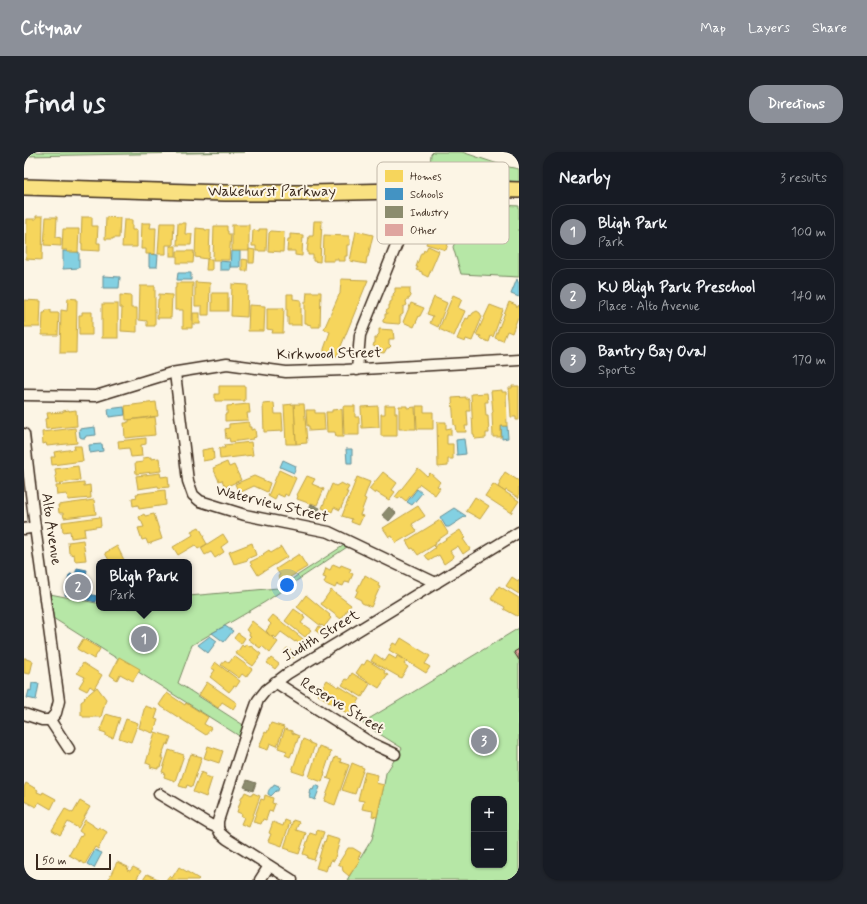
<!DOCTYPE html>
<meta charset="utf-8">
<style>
:root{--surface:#171b24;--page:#20242c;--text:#f1f3f6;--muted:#9ea1a6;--line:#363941;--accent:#8c9099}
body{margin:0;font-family:Mynerve,sans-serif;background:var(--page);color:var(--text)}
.controls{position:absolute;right:12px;bottom:12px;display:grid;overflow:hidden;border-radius:8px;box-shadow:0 1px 3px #0004}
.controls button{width:36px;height:36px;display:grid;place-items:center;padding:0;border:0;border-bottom:1px solid var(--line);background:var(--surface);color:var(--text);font:20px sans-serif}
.scale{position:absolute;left:12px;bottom:10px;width:75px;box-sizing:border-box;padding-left:4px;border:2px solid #3b2a1e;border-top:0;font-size:11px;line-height:14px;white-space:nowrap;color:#3b2a1e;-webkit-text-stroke:3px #fcf5e5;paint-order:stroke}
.you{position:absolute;left:263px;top:433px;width:14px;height:14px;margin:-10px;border:3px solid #fff;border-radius:50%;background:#1a73e8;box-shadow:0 0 0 6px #1a73e833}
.badge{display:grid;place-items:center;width:26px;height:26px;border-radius:50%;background:var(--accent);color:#fff;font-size:13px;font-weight:700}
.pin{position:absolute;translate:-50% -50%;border:2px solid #fff;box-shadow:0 1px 4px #0006}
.popup{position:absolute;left:72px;top:407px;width:96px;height:52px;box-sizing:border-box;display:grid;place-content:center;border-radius:8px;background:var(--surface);filter:drop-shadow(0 1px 3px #0005);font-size:13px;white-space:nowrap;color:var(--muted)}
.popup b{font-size:15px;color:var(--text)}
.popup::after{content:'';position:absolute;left:50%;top:100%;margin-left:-8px;border:8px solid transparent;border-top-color:var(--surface)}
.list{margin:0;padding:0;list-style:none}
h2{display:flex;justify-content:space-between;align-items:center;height:52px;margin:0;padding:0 16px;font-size:17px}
h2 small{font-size:13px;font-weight:400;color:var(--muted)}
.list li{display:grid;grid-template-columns:26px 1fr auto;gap:12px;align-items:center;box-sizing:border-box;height:56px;margin:0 8px 8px;padding:0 8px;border:1px solid var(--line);border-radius:16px}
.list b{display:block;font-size:15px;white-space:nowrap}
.list p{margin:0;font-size:13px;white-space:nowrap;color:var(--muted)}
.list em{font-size:13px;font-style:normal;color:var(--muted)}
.map{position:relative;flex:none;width:495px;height:728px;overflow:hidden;border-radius:16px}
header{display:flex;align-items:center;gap:24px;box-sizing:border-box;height:56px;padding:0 20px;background:var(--accent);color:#fff}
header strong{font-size:19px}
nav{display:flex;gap:22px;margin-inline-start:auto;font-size:14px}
.intro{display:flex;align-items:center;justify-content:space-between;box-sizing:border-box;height:96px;padding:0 24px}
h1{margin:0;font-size:28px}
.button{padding:10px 18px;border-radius:16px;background:var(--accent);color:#fff;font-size:14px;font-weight:700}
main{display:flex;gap:24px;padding:0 24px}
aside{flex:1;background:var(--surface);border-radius:16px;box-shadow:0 1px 3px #0004}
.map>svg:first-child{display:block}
.green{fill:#b6e7a6;stroke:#788862;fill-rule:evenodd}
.water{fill:#83d0e2;stroke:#668e94}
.homes{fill:#f6d55c;stroke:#bea249}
.schools{fill:#4393c3;stroke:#417492}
.industry{fill:#8c8c6e;stroke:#746f56}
.building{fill:#dfa59f;stroke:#3b2a1e}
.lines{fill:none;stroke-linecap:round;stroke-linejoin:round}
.minor-casing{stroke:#3b2a1e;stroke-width:13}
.primary-casing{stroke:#3b2a1e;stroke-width:18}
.minor{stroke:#fcf5e5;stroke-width:10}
.primary{stroke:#f9e181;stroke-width:15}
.labels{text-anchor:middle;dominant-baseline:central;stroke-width:4;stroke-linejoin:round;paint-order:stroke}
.street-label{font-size:15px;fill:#3b2a1e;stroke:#fcf5e5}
.key{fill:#fcf5e5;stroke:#c2b8a9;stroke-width:1}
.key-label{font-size:11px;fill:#3b2a1e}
</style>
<header>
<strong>Citynav</strong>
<nav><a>Map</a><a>Layers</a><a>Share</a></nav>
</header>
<div class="intro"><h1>Find us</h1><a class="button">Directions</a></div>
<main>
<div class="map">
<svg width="495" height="728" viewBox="0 0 495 728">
<rect width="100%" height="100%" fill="#fcf5e5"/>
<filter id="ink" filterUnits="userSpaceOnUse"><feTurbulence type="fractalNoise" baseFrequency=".025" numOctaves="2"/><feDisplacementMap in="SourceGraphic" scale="8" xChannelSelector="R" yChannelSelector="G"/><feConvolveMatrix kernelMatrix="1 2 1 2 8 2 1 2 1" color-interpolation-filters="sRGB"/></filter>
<g filter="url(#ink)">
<g class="green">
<polygon points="0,0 221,0 0,4"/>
<polygon points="409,0 438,0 480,14 495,17 495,30 448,26 430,26 419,23 406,14 407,2"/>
<polygon points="460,52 495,54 495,125 437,122 429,95 440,68 412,59 412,54"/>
<polygon points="325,390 329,391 241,450 168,493 154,531 224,576 220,587 29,466 26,442 72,451 75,451 75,456 165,456 165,444 254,436"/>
<path d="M495 476V728H323L348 687 353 665 360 633 362 621 378 596 338 571ZM450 647H480V713H450Z"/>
</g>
<g class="water">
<polygon points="39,99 55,100 55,116 39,117"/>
<polygon points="207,99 216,99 216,115 206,115"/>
<polygon points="125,102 134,103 133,115 125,115"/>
<polygon points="196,109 206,110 206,118 196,118"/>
<polygon points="154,121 167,121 167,128 153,128"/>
<polygon points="79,124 96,125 95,136 79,136"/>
<polygon points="493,127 495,132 495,145 487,142"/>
<polygon points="100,255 101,263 85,265 84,257"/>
<polygon points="477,274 483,274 484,286 478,287"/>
<polygon points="71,275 72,283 62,284 61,286 58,286 56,285 55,277"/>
<polygon points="440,287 442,302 433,303 432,288"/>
<polygon points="78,292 79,299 66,301 65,293"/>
<polygon points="322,297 328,297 328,311 323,311"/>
<polygon points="259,308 272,314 270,321 256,315"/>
<polygon points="393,337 398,341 388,353 383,350"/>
<polygon points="430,356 442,364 425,375 422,375 416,365"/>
<polygon points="201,474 209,479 200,490 188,481"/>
<polygon points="186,484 193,489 184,501 174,493"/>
<polygon points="8,531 15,532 12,548 3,546 5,538 7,539"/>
<path d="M250 632 255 634 254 639H252L247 644 244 642C244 639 246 635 249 635Z"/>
<polygon points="291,633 296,635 291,648 286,646 287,642 286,642 287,637 289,638"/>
<polygon points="71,698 78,701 70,716 63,712"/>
</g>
<g class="homes">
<polygon points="411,63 431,70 422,98 402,92"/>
<polygon points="12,64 19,64 18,108 2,107 3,67 12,67"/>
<polygon points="22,65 33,65 32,85 37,86 37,94 20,93"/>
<polygon points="58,65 68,65 68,74 74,74 73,91 76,91 76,99 58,98 58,91 57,91"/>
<polygon points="82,65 96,66 95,86 89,86 89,87 81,87"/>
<polygon points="100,68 108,68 108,78 113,78 113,95 98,95"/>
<polygon points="290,69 298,69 296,110 289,109 289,103 284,103 284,99 283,99 285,84 289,84"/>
<polygon points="118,71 127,71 126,76 132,76 131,102 122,102 122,97 117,97"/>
<polygon points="136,71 150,71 149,93 142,93 142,102 134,102"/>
<polygon points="154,71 162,71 161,82 168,82 167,93 153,93"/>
<rect x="208" y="73" width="17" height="26"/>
<polygon points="190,74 203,74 203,79 204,79 204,82 207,82 205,108 189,108"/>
<polygon points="172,76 181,77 181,78 186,78 185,105 183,107 171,105"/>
<polygon points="39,77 55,77 54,100 43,100 43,98 38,98"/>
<polygon points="235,77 243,77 242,99 232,99 232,94 228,94 229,78 235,79"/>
<polygon points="247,79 260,80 259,100 244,99 245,81"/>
<polygon points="332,79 349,83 344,105 343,105 342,112 326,109"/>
<polygon points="266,82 279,83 278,104 271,103 271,99 263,99 264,87 266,87"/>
<polygon points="300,83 325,84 325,87 326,87 326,93 323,93 323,104 321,104 321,109 314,109 314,107 310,107 310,109 299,109"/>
<rect x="146" y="94" width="6" height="10"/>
<polygon points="404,94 415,99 404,125 398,122 398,120 392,118 394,115 392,115 397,101 399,101 400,98 402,98"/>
<polygon points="225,97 231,98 230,111 225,111"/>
<polygon points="153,99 170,99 169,111 153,111"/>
<polygon points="183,107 188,107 188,118 182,118"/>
<polygon points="218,107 224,108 223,119 218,119"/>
<polygon points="317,127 344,128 313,204 300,203 300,197 306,180 300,177 315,143 316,142"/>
<polygon points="171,130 186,131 185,163 178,163 178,154 171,154"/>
<polygon points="152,131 169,131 168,176 159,176 159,158 151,158 151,136 152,136"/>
<polygon points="208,132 224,133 223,165 207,164"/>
<polygon points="116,134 131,134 131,174 123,174 123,169 115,168"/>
<polygon points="371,136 386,136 386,142 387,143 387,144 385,147 383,147 382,150 383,153 379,155 379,162 376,164 376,171 375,172 362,171 359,170 359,168 361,166 361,162 363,162 362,159 365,157 365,153 366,153 366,150 368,149 368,144 370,144 369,142 371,140"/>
<polygon points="283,140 297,140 296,175 287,175 287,173 283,172 283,171 281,171 281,150 282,150"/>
<rect x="188" y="141" width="16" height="18"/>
<polygon points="135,142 148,143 147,166 133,166 134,147 135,147"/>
<polygon points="263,142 269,142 269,147 277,148 277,173 264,173 264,165 263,165"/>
<polygon points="96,143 107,144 107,156 113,156 113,180 97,179 98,156 96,156"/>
<polygon points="429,143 438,147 434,156 441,159 430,184 415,177"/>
<polygon points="410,145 423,151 414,175 406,171 409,164 403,162"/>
<polygon points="44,146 53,147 52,201 36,201 37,158 43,159"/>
<polygon points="0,148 17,149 16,175 0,175"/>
<polygon points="485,150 492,153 492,154 494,155 495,153 495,166 494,165 488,181 483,179 479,189 471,186"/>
<polygon points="387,151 400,156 396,164 395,164 390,175 379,170"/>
<rect x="78" y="152" width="16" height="34"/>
<polygon points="225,153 241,154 240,179 224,179"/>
<polygon points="466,153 479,158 469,185 467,184 465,190 456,186 457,184 452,183"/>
<polygon points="243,156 260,156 259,181 248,181 249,178 243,177"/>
<polygon points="22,158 27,158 27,161 35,161 34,183 18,183 19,161 21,161"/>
<polygon points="453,159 456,161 458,165 448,189 442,187 441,190 433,187 442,166 444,167 446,163 447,164 449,161"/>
<polygon points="58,160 68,160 68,183 55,183 55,163 58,163"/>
<rect x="169" y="161" width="7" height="11"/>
<polygon points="355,177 369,178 370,187 365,187 365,192 367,194 365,196 363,196 360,201 353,200 352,195 349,194 350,191 351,191 351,186 353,186 353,184 355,182"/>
<polygon points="195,234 221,234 221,249 191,249 191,242 195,242"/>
<polygon points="488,234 495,234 495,268 492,268 492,265 487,265 485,236 488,236"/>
<polygon points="478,238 478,240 482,240 483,274 477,274 477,285 469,285 468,261 469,260 467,239"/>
<polygon points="463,241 464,250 461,250 462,264 464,264 465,281 462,281 462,286 451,287 450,282 449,282 447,242"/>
<polygon points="442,245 442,247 445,247 446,259 443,259 444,274 441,274 442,280 432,280 431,273 430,273 428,246"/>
<polygon points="132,250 134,264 102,268 101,254"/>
<polygon points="250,251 251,262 258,262 259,279 240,280 239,252"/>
<polygon points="225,252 226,261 223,261 224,268 201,269 201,262 203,262 203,254"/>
<polygon points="270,252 280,252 283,291 272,292"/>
<polygon points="270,252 272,292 262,292 260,253"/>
<polygon points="361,253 371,253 371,261 373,261 373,284 357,284 357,262 361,262"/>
<polygon points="319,254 331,254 331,265 335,265 335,283 320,283"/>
<polygon points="354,254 355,275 338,276 337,255"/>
<polygon points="375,254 383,254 383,256 391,255 392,277 375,277"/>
<polygon points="392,254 400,254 400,260 409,260 409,277 393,277"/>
<polygon points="318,257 319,285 312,285 311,280 303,280 302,260 308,260 308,258"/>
<polygon points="45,258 45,259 52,258 53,274 22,277 21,267 24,266 23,261 39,260 39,259"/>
<polygon points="282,258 291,258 291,261 300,261 301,278 285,279 285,274 283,274"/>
<polygon points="131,265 132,273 130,273 131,283 101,286 100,271 103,271 103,270 105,270 105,268"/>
<polygon points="225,270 225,275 227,275 227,278 231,277 232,285 229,286 229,287 206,290 205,286 202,287 201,277 205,276 205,272"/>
<polygon points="413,270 422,270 422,277 427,276 427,283 423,283 423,292 429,292 429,307 424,307 424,314 414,315"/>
<polygon points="51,276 53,291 23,294 22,291 19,292 18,280"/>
<polygon points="122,286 122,292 117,293 118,304 107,305 105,296 95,297 94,289"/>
<polygon points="227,290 229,303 196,307 195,296 201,296 200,293"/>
<polygon points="50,294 57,294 59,309 28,313 27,305 31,305 30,300 51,297"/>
<polygon points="189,296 190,307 179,309 178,298"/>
<polygon points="127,305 127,307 135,306 137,319 112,322 111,311 119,310 119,306"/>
<polygon points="203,310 205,315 210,313 217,328 201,335 198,328 195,329 189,316"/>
<polygon points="54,314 56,328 32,332 31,324 32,323 31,317"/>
<polygon points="394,316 403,324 406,321 416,330 413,334 416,336 411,343 396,332 382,349 377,345 374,347 371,345"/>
<polygon points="255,318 272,326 264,344 261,342 260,345 253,342 251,348 244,344"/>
<polygon points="359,320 373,331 368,338 371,340 365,348 352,340 351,342 345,337"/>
<polygon points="481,320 495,329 495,346 482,338 481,340 474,335 476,331 475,330"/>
<polygon points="136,321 137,325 144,324 145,335 135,336 134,334 114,337 112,324"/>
<polygon points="230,324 246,331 243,340 230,334 215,341 211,332"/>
<polygon points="283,324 291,327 288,332 300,337 293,353 287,351 287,352 273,347 274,344 273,343"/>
<polygon points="333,325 346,330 340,346 342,347 336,363 339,364 335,373 327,370 328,367 318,364"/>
<polygon points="60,331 60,334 66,333 67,346 44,348 43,342 33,343 32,334"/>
<polygon points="317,331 325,335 322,340 324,340 316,358 310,355 308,360 298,356 308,332 312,334"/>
<polygon points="469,332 495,349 487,361 461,344"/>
<polygon points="141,338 142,353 115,357 114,353 109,354 108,346 113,345 112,342"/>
<polygon points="451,345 465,354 456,367 442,359"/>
<polygon points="70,348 72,362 40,366 39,361 35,361 34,353"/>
<polygon points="394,354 401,364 388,372 393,379 372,391 368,384 365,385 359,376"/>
<polygon points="120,362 121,364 130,362 138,387 124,392 122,387 118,388 114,376 120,375 117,368 116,368 115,365"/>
<polygon points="76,365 77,374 60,377 61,384 47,386 46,379 39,380 38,370"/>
<polygon points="416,368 424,381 411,390 412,392 394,403 389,396 387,397 382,389"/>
<polygon points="175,375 180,384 179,385 183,392 174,397 171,393 154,403 149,395 169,383 167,379"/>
<polygon points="436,378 441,386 439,387 446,397 439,402 434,394 426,399 430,405 420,412 415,403 405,409 401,403 411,396 410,395"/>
<polygon points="199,382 204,390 197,395 200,400 191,406 187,400 181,403 177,396"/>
<polygon points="59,388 62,408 51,409 50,402 47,403 47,401 45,401 44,390"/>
<polygon points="228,391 232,403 223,407 224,408 210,412 205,400"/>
<polygon points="93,394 101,410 86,410 81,401"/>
<polygon points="257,395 263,405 234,423 226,410 240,403 239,402 245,398 247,401"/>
<polygon points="275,402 283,415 258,430 254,424 256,423 252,417"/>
<polygon points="309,412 316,415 317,413 327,417 325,420 329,422 325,431 321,430 319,434 313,432 311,436 300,431 302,426 299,425 302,416 306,418"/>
<polygon points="341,423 355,431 354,434 356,435 347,455 338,451 337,449 337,448 331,445 334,438 333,438 339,426 340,426"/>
<polygon points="488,425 494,429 495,427 495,442 482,434"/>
<polygon points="475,434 495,446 495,462 493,464 480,457 481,455 467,447"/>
<polygon points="307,438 327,453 317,467 297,452"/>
<polygon points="282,443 306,463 305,464 307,466 300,475 298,473 297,474 273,455"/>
<polygon points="270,457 280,464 279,465 281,466 277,471 287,478 281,485 261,469"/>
<polygon points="249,463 279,487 276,492 272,489 271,490 257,480 252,486 249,484 248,485 244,482 244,481 242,479 247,472 244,469"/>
<polygon points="228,469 254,490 246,501 238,494 236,496 224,487 227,484 225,483 226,481 222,478"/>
<polygon points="295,474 302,480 299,484 292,479"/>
<polygon points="214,481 221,486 217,492 210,486"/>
<polygon points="377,486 406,504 401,512 406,515 402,521 365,498 369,491 373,493"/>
<polygon points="59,487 76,497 70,507 53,497"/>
<polygon points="222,492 226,495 227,494 237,502 234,506 235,506 229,514 211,501 213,498 214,499 218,493 220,495"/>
<polygon points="263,496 272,502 269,506 260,500"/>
<polygon points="351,502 361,509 365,503 372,507 373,504 382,509 380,512 384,515 377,526 347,509"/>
<polygon points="210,504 228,517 222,525 218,522 215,526 197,513 201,508 205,511"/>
<polygon points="95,505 116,517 109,529 96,522 93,528 86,523"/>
<polygon points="0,506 2,506 2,507 9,509 6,522 0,521"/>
<polygon points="247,506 255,512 251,517 243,511"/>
<polygon points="343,508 361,519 360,521 364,523 355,536 334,523 334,522 332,521 338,512 340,513"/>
<polygon points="191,510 216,529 212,535 210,534 205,540 186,525 191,518 187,516"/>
<polygon points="59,511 78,523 70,537 66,534 63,539 55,535 61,525 53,521"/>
<polygon points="328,521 346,532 338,545 318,533 322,527 324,528"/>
<polygon points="303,528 314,535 315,534 336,547 326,563 305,550 305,551 303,549 303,548 294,543"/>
<polygon points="183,530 213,551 209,557 198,550 194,556 175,543"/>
<polygon points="73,535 82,547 77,565 59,565 59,563 57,563 57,550 61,547 60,546"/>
<polygon points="143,541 161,553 162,551 184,565 180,572 187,576 182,583 135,553"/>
<polygon points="121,554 134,558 131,567 134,568 129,581 115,576"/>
<polygon points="82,562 96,566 89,586 82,584 82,581 76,579"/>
<polygon points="102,567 114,571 107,590 95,586"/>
<polygon points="247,571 260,575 253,594 246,591 244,598 235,595 241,580 243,581"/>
<polygon points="261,577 268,579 268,581 275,584 269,601 268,600 266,605 261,603 263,599 254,596"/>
<polygon points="131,580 147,585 144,593 142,592 137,606 140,606 137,615 134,615 134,617 126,615 127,613 122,611"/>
<polygon points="279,587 286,590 286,591 291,593 280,623 268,619"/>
<polygon points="184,594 199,599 195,611 180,606"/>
<polygon points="295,594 303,597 303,599 307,600 300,621 301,621 298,630 285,625"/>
<polygon points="145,598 160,603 151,629 140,625 141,621 138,620"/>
<polygon points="167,602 178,605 168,635 163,633 162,636 155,634 164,607 165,607"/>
<polygon points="311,605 317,607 316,610 325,613 311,653 300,649 308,628 302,626 304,626"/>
<polygon points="328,611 340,616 331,642 318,638"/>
<polygon points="177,620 182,622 181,624 188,626 182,645 169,640 176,622 177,622"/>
<polygon points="341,620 354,623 352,631 360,633 353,665 348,664 349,659 338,657 340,649 334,648"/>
<polygon points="2,631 14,638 13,640 18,642 19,640 32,647 27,657 15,650 12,655 0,649 0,635"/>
<polygon points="221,640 228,643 229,641 236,644 225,675 217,672 220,665 217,664 218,662 213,660 218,644 219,644"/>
<polygon points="241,643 249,646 248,651 251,652 248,660 245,659 242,668 239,667 237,672 229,670 237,647 240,648"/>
<polygon points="56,649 66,655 54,676 44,670 36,683 28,678 41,657 49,661"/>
<polygon points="61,668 69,673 69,674 74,677 75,675 83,680 74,697 71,695 61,712 45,703 56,684 57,685 59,682 55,679"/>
<polygon points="261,668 266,670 258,694 244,689 247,682 245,681 249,670 259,674"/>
<polygon points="269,668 275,670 272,678 282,681 275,702 265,699 266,698 260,696"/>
<polygon points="293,678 300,680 290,708 283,706 284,704 279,702 286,681 292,683"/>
<polygon points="303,684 316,688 310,709 307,708 305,714 304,713 302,719 292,716 300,689 301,690"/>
<polygon points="324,696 329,696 337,701 334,706 336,708 325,724 319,719 318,714 314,712"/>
<polygon points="93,710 104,715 103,718 106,719 109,715 117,719 112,728 84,728"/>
<polygon points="155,715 175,727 174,728 142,728 145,724 148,726"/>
<polygon points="123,722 134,727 134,728 119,728"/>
</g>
<polygon class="schools" points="53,416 63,418 61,427 67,428 65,442 73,444 72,450 41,443 45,423 46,424 46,422 51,423"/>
<g class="industry">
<polygon points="287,352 296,356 292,364 283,361"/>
<polygon points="365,355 372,361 365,369 358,363"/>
<polygon points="223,628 232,631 229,639 220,635"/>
</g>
<polygon class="building" points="495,497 495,508 490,500"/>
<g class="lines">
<g class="minor-casing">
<g id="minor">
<polyline points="333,218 336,183 385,62 390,38"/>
<polyline points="151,221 164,329 169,343 176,349 221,363 305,380 412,431"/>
<polyline points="0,243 72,244 147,221 203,212 262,220 321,218 495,208"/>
<polyline points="0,282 11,375 35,549 32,561 26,568"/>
<polyline points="0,377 11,375"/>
<polyline points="251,530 347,591 371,602"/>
<polyline points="0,562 18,568 26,568"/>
<polyline points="26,568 45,597"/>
<polyline points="135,642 185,672 194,676 196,681 203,687 268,728"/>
<polyline points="194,676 194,669 224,576 234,548 242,538 263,522 495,380"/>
<polyline points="236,728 245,714"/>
</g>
</g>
<g class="primary-casing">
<polyline id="primary" points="0,35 201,41 288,41 455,37 495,38"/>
</g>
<use href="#minor" class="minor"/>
<use href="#primary" class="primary"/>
</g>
</g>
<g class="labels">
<g class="street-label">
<text x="248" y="40">Wakehurst Parkway</text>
<text transform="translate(305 202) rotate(-1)">Kirkwood Street</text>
<text transform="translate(248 352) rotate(14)">Waterview Street</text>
<text transform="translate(27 377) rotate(82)">Alto Avenue</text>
<text transform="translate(297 484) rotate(-31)">Judith Street</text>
<text transform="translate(318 554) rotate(31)">Reserve Street</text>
</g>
</g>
<rect x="353" y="10" width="132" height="82" rx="6" class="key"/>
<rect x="361" y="18" width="18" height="12" fill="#f6d55c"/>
<rect x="361" y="36" width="18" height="12" fill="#4393c3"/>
<rect x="361" y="54" width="18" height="12" fill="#8c8c6e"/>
<rect x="361" y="72" width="18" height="12" fill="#dfa59f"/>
<g class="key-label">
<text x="386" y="28">Homes</text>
<text x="386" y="46">Schools</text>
<text x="386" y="64">Industry</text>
<text x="386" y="82">Other</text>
</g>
</svg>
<div class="controls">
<button>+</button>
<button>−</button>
</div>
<div class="scale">50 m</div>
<div class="you"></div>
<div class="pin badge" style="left:120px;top:487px">1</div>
<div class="popup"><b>Bligh Park</b>Park</div>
<div class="pin badge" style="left:54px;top:435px">2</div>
<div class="pin badge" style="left:460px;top:589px">3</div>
</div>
<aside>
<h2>Nearby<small>3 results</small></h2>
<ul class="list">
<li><span class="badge">1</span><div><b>Bligh Park</b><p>Park</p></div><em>100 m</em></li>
<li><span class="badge">2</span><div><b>KU Bligh Park Preschool</b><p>Place · Alto Avenue</p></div><em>140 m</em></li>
<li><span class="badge">3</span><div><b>Bantry Bay Oval</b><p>Sports</p></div><em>170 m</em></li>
</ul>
</aside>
</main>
